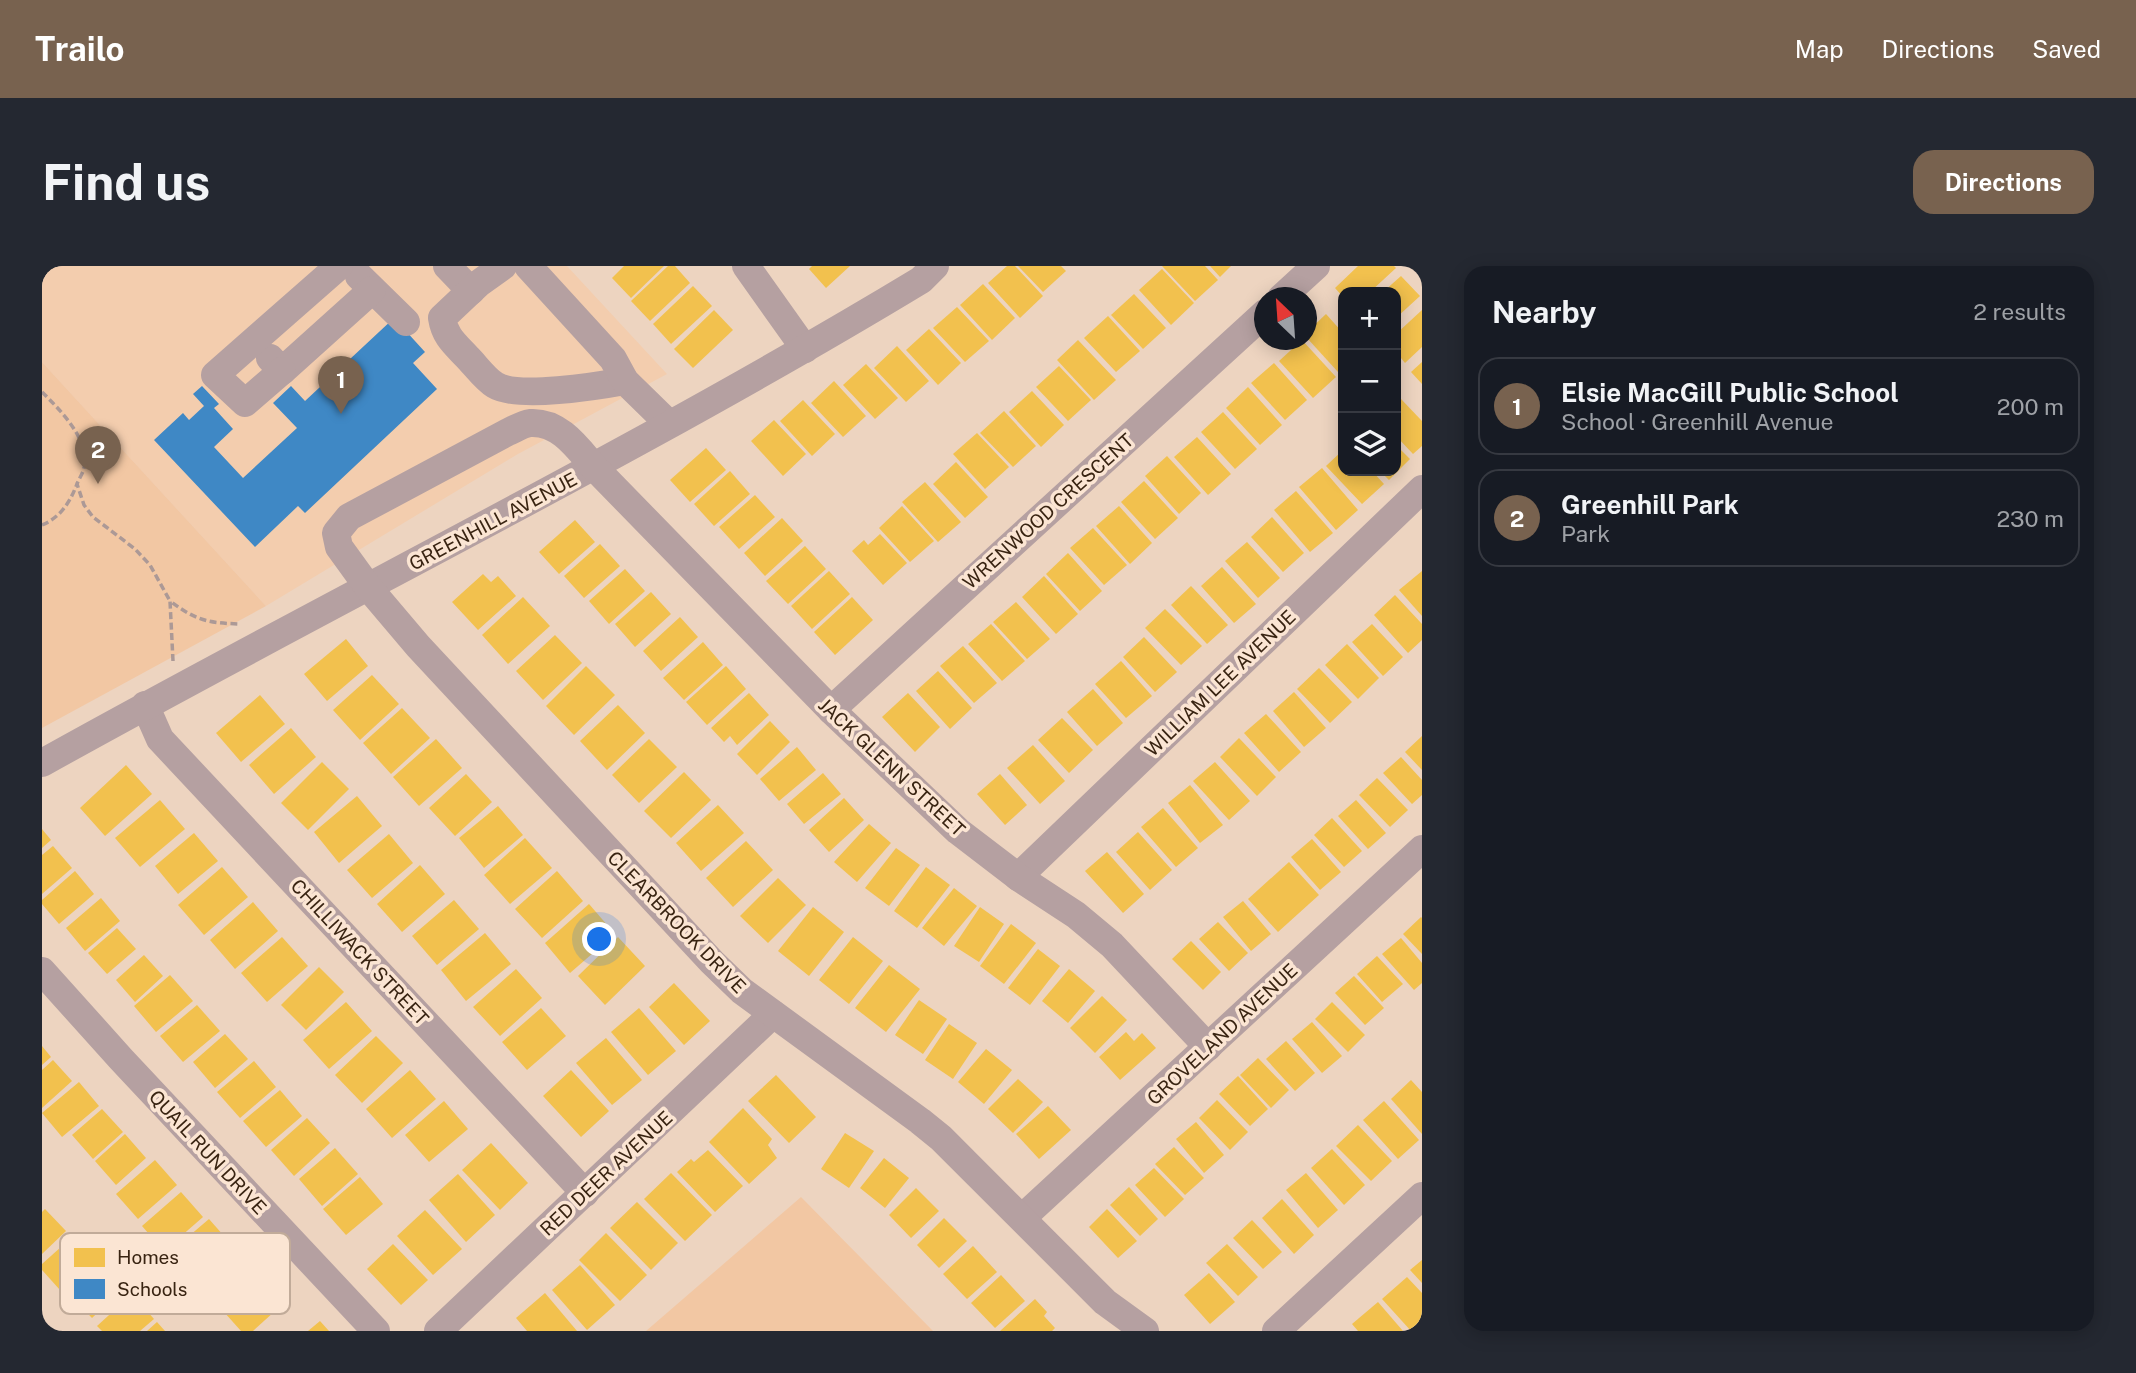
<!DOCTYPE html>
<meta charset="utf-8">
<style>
:root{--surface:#171b24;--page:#242831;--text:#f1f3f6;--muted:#9ea1a6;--line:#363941;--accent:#78624f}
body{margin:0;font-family:"Public Sans",sans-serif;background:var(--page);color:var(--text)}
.controls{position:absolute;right:21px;top:21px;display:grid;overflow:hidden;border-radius:14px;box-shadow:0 4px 18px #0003}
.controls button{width:63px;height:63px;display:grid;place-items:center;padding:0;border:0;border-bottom:2px solid var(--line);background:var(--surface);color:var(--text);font:35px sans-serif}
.compass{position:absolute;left:1212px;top:21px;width:63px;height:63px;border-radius:50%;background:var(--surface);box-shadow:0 4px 18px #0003;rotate:335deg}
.you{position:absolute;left:558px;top:674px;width:24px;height:24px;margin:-18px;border:5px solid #fff;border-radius:50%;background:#1a73e8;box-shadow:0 0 0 10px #1a73e833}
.badge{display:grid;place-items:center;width:46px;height:46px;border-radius:50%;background:var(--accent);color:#fff;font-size:23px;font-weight:700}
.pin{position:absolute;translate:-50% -58px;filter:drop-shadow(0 2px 4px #0008)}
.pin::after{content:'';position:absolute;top:37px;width:24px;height:21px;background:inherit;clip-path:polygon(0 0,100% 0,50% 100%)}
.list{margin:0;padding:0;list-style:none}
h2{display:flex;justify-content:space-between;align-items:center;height:91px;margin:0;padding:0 28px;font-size:30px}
h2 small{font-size:23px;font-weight:400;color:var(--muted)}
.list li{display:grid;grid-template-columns:46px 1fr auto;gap:21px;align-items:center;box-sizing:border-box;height:98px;margin:0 14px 14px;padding:0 14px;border:2px solid var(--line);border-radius:21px}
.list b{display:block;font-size:26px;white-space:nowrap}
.list p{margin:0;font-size:23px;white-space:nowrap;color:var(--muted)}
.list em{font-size:23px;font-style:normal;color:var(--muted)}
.icon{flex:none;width:38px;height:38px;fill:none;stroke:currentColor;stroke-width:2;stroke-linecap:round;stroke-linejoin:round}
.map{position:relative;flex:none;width:1380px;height:1065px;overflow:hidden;border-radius:21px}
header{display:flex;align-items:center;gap:42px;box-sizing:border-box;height:98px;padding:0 35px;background:var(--accent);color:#fff}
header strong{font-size:33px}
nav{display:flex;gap:38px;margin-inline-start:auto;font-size:24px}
.intro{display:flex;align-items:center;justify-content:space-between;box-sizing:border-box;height:168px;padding:0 42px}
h1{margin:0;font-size:49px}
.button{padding:18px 32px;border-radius:21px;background:var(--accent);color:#fff;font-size:24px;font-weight:700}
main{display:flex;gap:42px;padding:0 42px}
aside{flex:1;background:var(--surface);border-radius:21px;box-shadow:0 4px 18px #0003}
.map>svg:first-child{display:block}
.built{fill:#f3cdae}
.green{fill:#f2c7a3}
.homes{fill:#f2c14e}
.schools{fill:#3f88c5}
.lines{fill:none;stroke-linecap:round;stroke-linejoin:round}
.path{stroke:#ac9996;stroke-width:3.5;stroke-dasharray:7 3.5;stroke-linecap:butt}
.minor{stroke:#b5a0a1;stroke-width:28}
.labels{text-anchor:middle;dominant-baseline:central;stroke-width:7;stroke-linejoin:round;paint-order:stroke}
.street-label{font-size:19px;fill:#392412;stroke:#fbe5d3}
.key{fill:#fbe5d3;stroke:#c1ab99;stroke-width:2}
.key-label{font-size:19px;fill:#392412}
</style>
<header>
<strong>Trailo</strong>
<nav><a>Map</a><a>Directions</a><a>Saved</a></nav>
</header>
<div class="intro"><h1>Find us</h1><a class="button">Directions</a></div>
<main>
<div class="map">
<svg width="1380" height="1065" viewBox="0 0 1380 1065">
<rect width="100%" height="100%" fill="#edd4c0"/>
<polygon class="built" points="0,0 525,0 625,108 476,188 224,340 0,96"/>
<g class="green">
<polygon points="0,96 224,340 0,462"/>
<polygon points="759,931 891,1065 604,1065"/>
</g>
<g class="homes">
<polygon points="582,0 622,0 589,32 570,12"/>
<polygon points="626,0 633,0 648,17 608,55 589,35"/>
<polygon points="770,0 808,0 784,22 767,3"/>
<polygon points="965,0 973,0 1001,30 978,52 946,17"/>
<polygon points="976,0 1019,0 1024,5 1001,26"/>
<polygon points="1120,0 1163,0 1176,14 1153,35"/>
<polygon points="1168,0 1189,0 1178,11"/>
<polygon points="1316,0 1352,0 1354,2 1328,26 1301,26 1301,31 1293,22"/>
<polygon points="1120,3 1152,37 1129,59 1097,24"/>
<polygon points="1359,10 1378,30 1354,52 1354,26 1341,26"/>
<polygon points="941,18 973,52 950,74 918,39"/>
<polygon points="651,20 670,40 629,78 611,58"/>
<polygon points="1092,28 1124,62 1101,83 1069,49"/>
<polygon points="915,41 947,75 923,96 891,62"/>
<polygon points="672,44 691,64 651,102 632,83"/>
<polygon points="1380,44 1380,81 1363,97 1354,86 1354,68"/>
<polygon points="1284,48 1301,67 1301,101 1296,106 1265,72 1265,66"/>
<polygon points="1066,50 1098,85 1074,106 1042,72"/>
<polygon points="887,63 919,97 896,119 864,84"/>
<polygon points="1036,74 1074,114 1052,134 1015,94"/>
<polygon points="1260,74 1294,111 1271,132 1237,95"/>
<polygon points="855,80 887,115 864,136 832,102"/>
<polygon points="1380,96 1380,118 1369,106"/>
<polygon points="1232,97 1265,134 1243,154 1209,117"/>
<polygon points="824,98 856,132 833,153 801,119"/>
<polygon points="1017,100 1049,134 1026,155 994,121"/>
<polygon points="792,115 824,150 801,171 769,137"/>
<polygon points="1206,121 1240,159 1218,179 1184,142"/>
<polygon points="990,125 1022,159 999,181 967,146"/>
<polygon points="1359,133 1380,155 1380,180 1371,188 1354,170 1354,138"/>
<polygon points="761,134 793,168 770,190 738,155"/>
<polygon points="962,145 994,180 971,201 938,167"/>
<polygon points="1181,146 1215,183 1193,203 1159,166"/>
<polygon points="732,154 764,188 741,210 709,175"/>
<polygon points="935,167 967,201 943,223 911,188"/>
<polygon points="1155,171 1189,208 1166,229 1132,191"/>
<polygon points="1354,179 1368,193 1347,214 1338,205 1354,205"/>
<polygon points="664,182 684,204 648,236 628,214"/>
<polygon points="1301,184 1301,205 1330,205 1342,218 1320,238 1284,200"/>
<polygon points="1125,190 1159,227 1137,248 1103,210"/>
<polygon points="914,196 946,231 923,252 891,218"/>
<polygon points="1280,202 1316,244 1294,264 1257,221"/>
<polygon points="688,205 708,228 672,260 652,238"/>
<polygon points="1102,215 1136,252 1113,273 1079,236"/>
<polygon points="883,216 919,256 896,276 860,236"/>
<polygon points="1254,225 1291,267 1268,286 1232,244"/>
<polygon points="713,229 733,251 697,283 677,261"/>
<polygon points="860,240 892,275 868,296 837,262"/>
<polygon points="1077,240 1110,277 1088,298 1054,260"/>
<polygon points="1230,251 1262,287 1241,306 1209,271"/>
<polygon points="740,252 761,275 723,310 702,287"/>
<polygon points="533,254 553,276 517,308 497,286"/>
<polygon points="1051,262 1085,299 1062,319 1028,282"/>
<polygon points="838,268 865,297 841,319 810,285 822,274 826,279"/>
<polygon points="1205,276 1238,312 1216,332 1183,295"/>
<polygon points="558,278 578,300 542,332 522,310"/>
<polygon points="763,280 784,303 746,338 724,315"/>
<polygon points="1026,287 1060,325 1038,345 1004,308"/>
<polygon points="1180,301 1214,338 1192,357 1159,320"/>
<polygon points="583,303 603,325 567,358 547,335"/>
<polygon points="787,305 808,328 770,363 749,340"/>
<polygon points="1380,305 1380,350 1357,324"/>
<polygon points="441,308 449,316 456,310 474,330 436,364 410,336"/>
<polygon points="1002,310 1036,348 1014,368 980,331"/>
<polygon points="1149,320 1186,359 1165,378 1129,339"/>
<polygon points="609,326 629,348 593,381 573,358"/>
<polygon points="1353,329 1380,358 1380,374 1366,387 1332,349"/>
<polygon points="481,331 508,360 466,398 440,369"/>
<polygon points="810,331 831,354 793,389 772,366"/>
<polygon points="974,336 1008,373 985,393 951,356"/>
<polygon points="1123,343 1160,380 1139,399 1103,362"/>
<polygon points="638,351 656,371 619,405 601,385"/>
<polygon points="949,358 983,395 960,415 926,378"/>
<polygon points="1330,358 1361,391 1341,410 1310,376"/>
<polygon points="513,369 540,397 501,434 474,405"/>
<polygon points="1102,371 1135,406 1113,426 1081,391"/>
<polygon points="304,373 326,400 285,435 262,408"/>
<polygon points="661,376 681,399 642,434 621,412"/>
<polygon points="1305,378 1337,412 1316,433 1283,399"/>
<polygon points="921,380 955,417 932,437 898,400"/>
<polygon points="1079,395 1110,430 1084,452 1053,418"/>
<polygon points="544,400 573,429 532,469 504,440"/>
<polygon points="684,400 704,423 665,459 644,436"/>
<polygon points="1277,402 1310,436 1288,457 1255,423"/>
<polygon points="896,405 930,442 908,463 874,425"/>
<polygon points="330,409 357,438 318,474 291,444"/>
<polygon points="1051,423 1081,457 1055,480 1025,446"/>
<polygon points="1252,426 1284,462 1262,481 1231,445"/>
<polygon points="707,427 727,449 695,479 688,470 682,476 669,462"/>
<polygon points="866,427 898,461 873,486 840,451"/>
<polygon points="218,429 243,458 199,496 174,467"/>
<polygon points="576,439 603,467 565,504 538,475"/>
<polygon points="360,442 388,472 349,508 321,477"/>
<polygon points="1224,448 1259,486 1237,506 1202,467"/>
<polygon points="1020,452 1051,484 1027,507 996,474"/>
<polygon points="728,455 748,476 715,509 695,488"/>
<polygon points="249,462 274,491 232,528 207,499"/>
<polygon points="1380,470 1380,504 1363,486"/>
<polygon points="1197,472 1234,511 1215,530 1178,491"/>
<polygon points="394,473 420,502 377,540 351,511"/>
<polygon points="607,473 635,501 597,537 570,509"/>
<polygon points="991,479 1023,515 998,538 965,502"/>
<polygon points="755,481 774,504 737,535 718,513"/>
<polygon points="1359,491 1380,514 1380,529 1370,538 1341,507"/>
<polygon points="280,496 307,523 266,564 239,537"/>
<polygon points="1173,496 1208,535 1187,554 1151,515"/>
<polygon points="84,499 110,528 63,570 38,542"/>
<polygon points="642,506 669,534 629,572 602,545"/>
<polygon points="781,507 799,528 762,558 745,538"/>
<polygon points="424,508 450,536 413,570 387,542"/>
<polygon points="958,508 985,539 963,559 935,528"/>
<polygon points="1335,512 1366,544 1348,561 1317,529"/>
<polygon points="1148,519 1181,559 1158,577 1126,537"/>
<polygon points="315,530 340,560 297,597 272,566"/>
<polygon points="802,532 822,554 787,586 767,564"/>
<polygon points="118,534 143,563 98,601 73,572"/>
<polygon points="1314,534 1344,567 1326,583 1296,550"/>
<polygon points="676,539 702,567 659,605 634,577"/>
<polygon points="456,540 481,569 442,602 417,572"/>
<polygon points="1121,542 1156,582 1134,601 1099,561"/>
<polygon points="1290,552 1320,585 1302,601 1272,569"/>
<polygon points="827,558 849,577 815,616 792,596"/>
<polygon points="0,563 9,574 0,582"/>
<polygon points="1096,566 1130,604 1108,624 1074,586"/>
<polygon points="152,567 176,595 136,628 113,600"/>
<polygon points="347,568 371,597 330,632 305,604"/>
<polygon points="483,572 510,602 468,638 442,609"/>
<polygon points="1270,573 1299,606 1278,624 1249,591"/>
<polygon points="704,575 731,604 691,641 664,612"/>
<polygon points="11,580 30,602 0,628 0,589"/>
<polygon points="854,582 878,599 847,640 823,622"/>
<polygon points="1065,586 1102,628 1081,647 1043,605"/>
<polygon points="1247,596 1277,629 1236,666 1206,633"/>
<polygon points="378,599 403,628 360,666 335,638"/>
<polygon points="180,601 206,631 162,669 136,639"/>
<polygon points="884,601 908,619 875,662 852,645"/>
<polygon points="33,605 52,628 17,658 0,638 0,634"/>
<polygon points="515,605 541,635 500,672 473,643"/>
<polygon points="736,612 764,639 726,677 698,650"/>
<polygon points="912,622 935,640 902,680 880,662"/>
<polygon points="59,632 78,655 43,685 24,662"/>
<polygon points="412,634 437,663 395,699 370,670"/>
<polygon points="1201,635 1229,668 1209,685 1181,651"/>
<polygon points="211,636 236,665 193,703 168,674"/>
<polygon points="547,638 573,668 528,707 503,677"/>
<polygon points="771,641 802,666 767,710 736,685"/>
<polygon points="938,641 962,658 937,696 912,680"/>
<polygon points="1379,651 1380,652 1380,688 1361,668"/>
<polygon points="1176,656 1206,687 1187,705 1157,673"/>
<polygon points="969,658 994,677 962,718 938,700"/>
<polygon points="75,662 94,683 65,708 46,687"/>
<polygon points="443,667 469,698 424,735 399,704"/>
<polygon points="240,671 266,700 225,736 199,707"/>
<polygon points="576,671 603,700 563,739 536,710"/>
<polygon points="811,671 841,695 807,738 777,714"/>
<polygon points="1359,672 1380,697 1380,717 1372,724 1340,688"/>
<polygon points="1149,675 1179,706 1161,724 1130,693"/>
<polygon points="996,683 1018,700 988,739 966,722"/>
<polygon points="102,689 121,710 93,736 74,714"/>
<polygon points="1335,690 1361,718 1340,736 1315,708"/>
<polygon points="847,699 878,723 844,766 813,742"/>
<polygon points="277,701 302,726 264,764 239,739"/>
<polygon points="474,703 500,732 458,770 431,741"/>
<polygon points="1027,703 1053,725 1026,757 1000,735"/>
<polygon points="128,709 151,735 114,766 92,740"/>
<polygon points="1312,710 1342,742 1323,759 1293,727"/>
<polygon points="632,717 668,755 642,779 607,741"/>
<polygon points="1060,730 1085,754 1053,787 1028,762"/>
<polygon points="877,734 905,753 881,788 853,769"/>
<polygon points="304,736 330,765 287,803 261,774"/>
<polygon points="1290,736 1323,769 1306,786 1273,753"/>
<polygon points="155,739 178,765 141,796 118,770"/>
<polygon points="499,742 524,770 485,804 460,776"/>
<polygon points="597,742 634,785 606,809 569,766"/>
<polygon points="1270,756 1300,790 1280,807 1250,773"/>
<polygon points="907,758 935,777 911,813 883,794"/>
<polygon points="1084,766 1092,775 1100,767 1114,782 1078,814 1057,791"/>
<polygon points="183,768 206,793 173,822 151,796"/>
<polygon points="334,770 361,797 320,837 293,809"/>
<polygon points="564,772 600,814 570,839 534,797"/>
<polygon points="1244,775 1273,807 1253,825 1224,793"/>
<polygon points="0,780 9,791 0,799"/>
<polygon points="944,783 970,804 942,838 916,816"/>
<polygon points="1216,792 1247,824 1229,842 1198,809"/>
<polygon points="11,794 30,815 0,842 0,804"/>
<polygon points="212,795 234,821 198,852 175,826"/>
<polygon points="368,804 394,833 350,872 324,843"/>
<polygon points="529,804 567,845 539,871 501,830"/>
<polygon points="734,809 774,851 747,877 706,835"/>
<polygon points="1196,810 1226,843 1208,860 1177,828"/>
<polygon points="976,813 1001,836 971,867 946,843"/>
<polygon points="1369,814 1380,826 1380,868 1349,833"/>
<polygon points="37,816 57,840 20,871 0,847"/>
<polygon points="238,824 260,850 224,881 201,855"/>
<polygon points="1175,834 1206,866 1188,884 1157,852"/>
<polygon points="402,835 426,863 387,896 363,869"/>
<polygon points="1342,835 1377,874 1356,893 1321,854"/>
<polygon points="1006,840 1029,864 997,893 974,868"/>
<polygon points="701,842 730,873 726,879 735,892 707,918 667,876"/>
<polygon points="60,843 81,866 51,893 30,869"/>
<polygon points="265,852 288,877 252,910 229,884"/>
<polygon points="1154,856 1182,889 1162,907 1134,873"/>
<polygon points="1316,859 1350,895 1329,915 1294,880"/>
<polygon points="803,867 832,885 807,922 779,903"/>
<polygon points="83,868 104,892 74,919 53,895"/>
<polygon points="449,877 486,917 458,944 420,904"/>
<polygon points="1132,881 1162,912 1143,929 1113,898"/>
<polygon points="293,882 316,908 280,940 257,913"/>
<polygon points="1290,883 1323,919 1302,939 1269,902"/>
<polygon points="666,884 701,920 673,946 635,906 649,893 652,896"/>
<polygon points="842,892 867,912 843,942 818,922"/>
<polygon points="113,894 135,919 96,953 74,928"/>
<polygon points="1112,902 1142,933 1123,951 1093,919"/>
<polygon points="629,907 670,949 643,975 602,933"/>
<polygon points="1264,907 1296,944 1276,962 1244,924"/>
<polygon points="416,908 453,949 424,976 387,934"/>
<polygon points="318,911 341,938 304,969 281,943"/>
<polygon points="1087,921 1116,953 1098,970 1068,939"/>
<polygon points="874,922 897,945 869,972 847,949"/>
<polygon points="139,926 161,951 122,985 100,960"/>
<polygon points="1240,933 1272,969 1252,988 1220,952"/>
<polygon points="595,936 636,977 609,1004 568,962"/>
<polygon points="3,943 24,965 0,988 0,946"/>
<polygon points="1065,943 1095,975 1076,992 1047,961"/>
<polygon points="383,944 420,983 391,1009 355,970"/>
<polygon points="902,952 925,975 897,1002 875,979"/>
<polygon points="167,953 189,978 150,1013 127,987"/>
<polygon points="1210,954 1240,986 1221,1003 1191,972"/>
<polygon points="564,967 605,1009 578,1035 537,994"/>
<polygon points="29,972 50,995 18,1024 0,1004 0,998"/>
<polygon points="351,978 386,1014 359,1039 325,1003"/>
<polygon points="1185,978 1216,1011 1196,1030 1164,997"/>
<polygon points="931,980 955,1006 925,1033 901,1008"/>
<polygon points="1380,994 1380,1017 1368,1004"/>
<polygon points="538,999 573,1039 545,1064 510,1024"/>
<polygon points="60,1000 81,1023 50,1052 28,1029"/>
<polygon points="1167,1007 1193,1036 1168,1058 1142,1029"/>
<polygon points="959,1009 983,1035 953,1062 929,1037"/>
<polygon points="221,1011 243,1036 211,1065 199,1065 182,1046"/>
<polygon points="1365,1011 1380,1027 1380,1055 1369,1065 1340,1033"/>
<polygon points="503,1027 535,1065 485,1065 474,1052"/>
<polygon points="90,1028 112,1053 98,1065 60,1065 55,1060"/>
<polygon points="993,1033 1005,1046 1002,1050 1013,1062 1010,1065 958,1065"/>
<polygon points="1336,1036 1361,1065 1316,1065 1310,1058"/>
<polygon points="278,1055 287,1065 266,1065"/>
<polygon points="115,1056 123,1065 105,1065"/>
</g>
<polygon class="schools" points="352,52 383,86 371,97 395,123 263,247 256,240 213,281 112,174 141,147 147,154 162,140 151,128 160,120 177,138 172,142 191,163 172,181 201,212 255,162 231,137 249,120 263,135"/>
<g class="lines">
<g class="path">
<path d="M0 126C18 144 48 173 42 202 41 207 37 213 35 218"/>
<path d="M0 259C19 251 28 236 35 218L42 239 51 251 93 283 108 299 128 335"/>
<path d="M131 395 128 335C155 355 166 357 199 358"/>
</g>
<g class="minor">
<polyline points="405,0 429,25"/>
<path d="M461 0 436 18 400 52C403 71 413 78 426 92 434 100 443 113 453 119 475 133 556 120 583 115"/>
<polyline points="486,0 571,93 583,115 627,158"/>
<polyline points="704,0 763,83"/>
<polyline points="317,10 364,56"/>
<polyline points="1239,32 1274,0"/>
<polyline points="228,92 240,105 330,24"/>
<polyline points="240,105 203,137 173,109 297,0"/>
<polyline points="103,439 118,473 543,927"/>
<polyline points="789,444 1223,47"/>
<path d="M0 497C292 334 593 187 879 14L893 0"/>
<polyline points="976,611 1380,223"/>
<polyline points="0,705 79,793 334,1065"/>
<polyline points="980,952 1380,583"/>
<polyline points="396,1065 731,748"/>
<path d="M1103 1065 1063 1036 899 872 878 855 700 725 670 696 376 380 326 321 297 281 294 267 307 251 466 166C473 163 481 158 488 157 517 155 535 181 552 201L789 444 916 565 976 611 1034 649 1070 679 1166 781"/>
<polyline points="1234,1065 1380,930"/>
</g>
</g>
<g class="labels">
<g class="street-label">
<text transform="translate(1006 245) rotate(-42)">WRENWOOD CRESCENT</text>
<text transform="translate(451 255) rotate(-28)">GREENHILL AVENUE</text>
<text transform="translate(1178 417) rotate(-44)">WILLIAM LEE AVENUE</text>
<text transform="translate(850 501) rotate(43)">JACK GLENN STREET</text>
<text transform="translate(635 656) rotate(46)">CLEARBROOK DRIVE</text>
<text transform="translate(318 686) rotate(47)">CHILLIWACK STREET</text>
<text transform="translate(1180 768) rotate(-43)">GROVELAND AVENUE</text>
<text transform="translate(166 886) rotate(47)">QUAIL RUN DRIVE</text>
<text transform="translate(564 907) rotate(-43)">RED DEER AVENUE</text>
</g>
</g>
<rect x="18" y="967" width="230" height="81" rx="10" class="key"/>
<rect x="32" y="982" width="31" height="19" fill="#f2c14e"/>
<rect x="32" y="1013" width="31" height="20" fill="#3f88c5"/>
<g class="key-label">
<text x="75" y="998">Homes</text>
<text x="75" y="1030">Schools</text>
</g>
</svg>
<div class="controls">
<button>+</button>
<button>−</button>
<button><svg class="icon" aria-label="layers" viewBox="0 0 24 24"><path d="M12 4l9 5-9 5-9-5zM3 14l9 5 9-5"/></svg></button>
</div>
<svg class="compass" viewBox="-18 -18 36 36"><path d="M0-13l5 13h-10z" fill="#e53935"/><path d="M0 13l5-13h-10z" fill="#9ea1a6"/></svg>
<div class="you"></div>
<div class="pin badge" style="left:299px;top:148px">1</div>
<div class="pin badge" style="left:56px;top:218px">2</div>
</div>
<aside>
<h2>Nearby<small>2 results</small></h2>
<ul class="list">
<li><span class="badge">1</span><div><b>Elsie MacGill Public School</b><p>School · Greenhill Avenue</p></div><em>200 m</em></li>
<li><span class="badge">2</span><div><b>Greenhill Park</b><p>Park</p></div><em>230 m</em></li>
</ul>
</aside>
</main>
